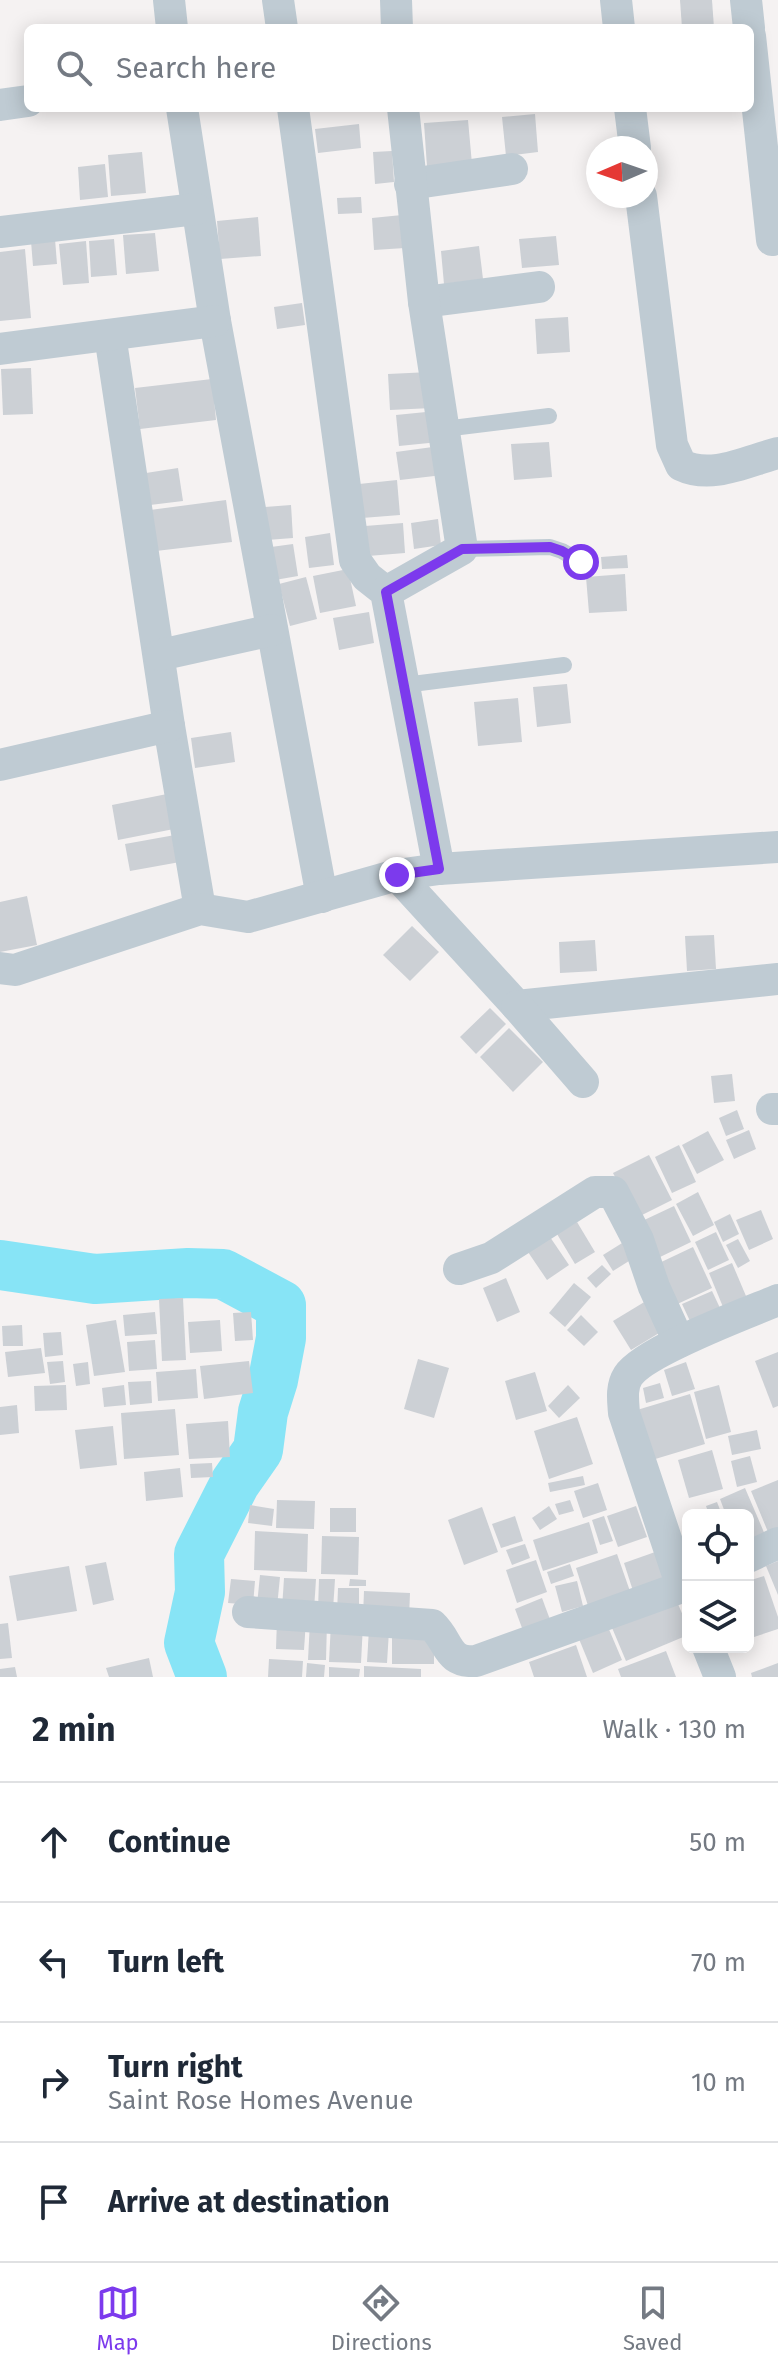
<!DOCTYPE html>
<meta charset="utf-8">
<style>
:root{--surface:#fff;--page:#f2f2f3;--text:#1f2937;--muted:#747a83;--line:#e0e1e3;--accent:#7c3aed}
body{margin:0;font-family:"Fira Sans",sans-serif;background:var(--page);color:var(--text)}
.controls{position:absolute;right:24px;bottom:24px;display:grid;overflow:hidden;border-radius:12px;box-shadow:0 4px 20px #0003}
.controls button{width:72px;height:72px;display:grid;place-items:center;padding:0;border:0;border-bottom:2px solid var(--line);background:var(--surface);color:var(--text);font:40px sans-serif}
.compass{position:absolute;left:586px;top:136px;width:72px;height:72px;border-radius:50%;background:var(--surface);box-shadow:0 4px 20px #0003;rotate:268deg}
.stop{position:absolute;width:24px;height:24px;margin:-18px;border:6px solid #7c3aed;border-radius:50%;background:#fff}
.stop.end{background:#7c3aed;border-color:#fff;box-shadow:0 2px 8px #0008}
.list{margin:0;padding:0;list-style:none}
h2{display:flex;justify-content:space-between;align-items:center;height:104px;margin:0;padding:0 32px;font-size:34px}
h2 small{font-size:26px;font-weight:400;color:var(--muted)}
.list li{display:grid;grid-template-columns:52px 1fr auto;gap:24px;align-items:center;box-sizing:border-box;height:120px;padding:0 32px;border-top:2px solid var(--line)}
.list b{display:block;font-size:30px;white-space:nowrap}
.list p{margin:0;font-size:26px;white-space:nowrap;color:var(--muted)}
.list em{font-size:26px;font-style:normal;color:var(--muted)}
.icon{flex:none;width:44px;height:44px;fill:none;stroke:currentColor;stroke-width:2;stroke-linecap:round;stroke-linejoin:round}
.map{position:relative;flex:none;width:778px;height:1677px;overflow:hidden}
.search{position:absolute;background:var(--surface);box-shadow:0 4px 20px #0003;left:24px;right:24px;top:24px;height:88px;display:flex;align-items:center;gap:20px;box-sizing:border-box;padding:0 28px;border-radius:12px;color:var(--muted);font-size:30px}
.sheet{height:584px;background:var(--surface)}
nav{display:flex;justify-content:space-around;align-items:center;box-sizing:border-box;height:112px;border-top:2px solid var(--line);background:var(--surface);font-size:22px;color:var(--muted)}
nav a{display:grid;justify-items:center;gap:4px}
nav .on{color:var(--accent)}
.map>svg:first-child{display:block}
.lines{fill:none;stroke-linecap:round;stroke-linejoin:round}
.river{stroke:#87e4f6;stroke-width:50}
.building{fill:#ccd0d5}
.service{stroke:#bfcbd3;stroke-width:16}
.minor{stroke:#bfcbd3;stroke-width:32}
.route{stroke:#7c3aed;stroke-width:10}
</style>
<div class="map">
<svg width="778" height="1677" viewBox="0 0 778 1677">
<rect width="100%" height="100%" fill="#f5f2f2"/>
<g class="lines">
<polyline class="river" points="0,1265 95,1279 188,1273 223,1274 281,1305 281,1338 273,1380 263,1412 258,1450 235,1483 199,1554 200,1592 189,1643 202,1677"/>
</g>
<g class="building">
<polygon points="680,0 712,0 714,28 682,28"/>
<polygon points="535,114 538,152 506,156 502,117"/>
<polygon points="468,120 472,164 427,167 424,123"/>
<polygon points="359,124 361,148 318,153 315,129"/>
<polygon points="392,151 394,182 375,184 373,152"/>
<polygon points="142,152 146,193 111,196 108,155"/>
<polygon points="105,164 108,197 80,200 78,167"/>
<polygon points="361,197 362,213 338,214 337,198"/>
<polygon points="402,215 405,248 374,250 372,218"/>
<polygon points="258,217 261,256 220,259 217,221"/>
<polygon points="155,233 159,271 126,274 123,235"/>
<polygon points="556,236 559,265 522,268 519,239"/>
<polygon points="55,239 57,264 33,266 31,241"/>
<polygon points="114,239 117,275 91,277 89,241"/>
<polygon points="86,241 89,283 63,285 59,244"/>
<polygon points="479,246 483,279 444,284 441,251"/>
<polygon points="25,249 31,318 0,321 0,252"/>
<polygon points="302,303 305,325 277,329 274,307"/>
<polygon points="568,317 570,352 537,354 535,319"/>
<polygon points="31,368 33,414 3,415 1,369"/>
<polygon points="430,372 432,408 390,410 388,374"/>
<polygon points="212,379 216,420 140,429 135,388"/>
<polygon points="436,411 439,442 399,446 396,415"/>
<polygon points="549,442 552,477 514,480 511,444"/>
<polygon points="440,446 443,475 400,480 396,452"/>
<polygon points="178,468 183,501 150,505 146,473"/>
<polygon points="397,480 400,515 362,518 359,484"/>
<polygon points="226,500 232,542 156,551 150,510"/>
<polygon points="291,505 293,538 267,540 265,507"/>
<polygon points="438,519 441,545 414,549 411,523"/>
<polygon points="403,523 405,553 368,556 365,526"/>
<polygon points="330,533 334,565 309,568 305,537"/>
<polygon points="293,544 298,576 275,580 271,547"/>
<polygon points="627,555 628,568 602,569 601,557"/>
<polygon points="348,569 356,606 320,613 313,576"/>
<polygon points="625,574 627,611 589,613 586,577"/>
<polygon points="306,577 317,619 290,626 279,584"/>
<polygon points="369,612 374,643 339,650 333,618"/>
<polygon points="567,684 571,723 537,727 533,687"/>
<polygon points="518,698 522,742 478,746 474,702"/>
<polygon points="231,732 235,762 195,768 191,738"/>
<polygon points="172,793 179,828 118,840 112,805"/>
<polygon points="175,835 180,862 130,871 125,844"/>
<polygon points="27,896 37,945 0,952 0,902"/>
<polygon points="412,926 439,952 410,981 383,955"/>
<polygon points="714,935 716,969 687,971 685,936"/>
<polygon points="595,940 597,971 560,973 559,942"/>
<polygon points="490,1008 506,1024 476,1054 460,1037"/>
<polygon points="509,1028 543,1062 513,1092 480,1057"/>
<polygon points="732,1074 735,1101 714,1103 711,1076"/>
<polygon points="737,1110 744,1129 726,1136 719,1118"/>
<polygon points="749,1130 756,1149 734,1159 726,1140"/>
<polygon points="708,1131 724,1160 697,1174 682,1145"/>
<polygon points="679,1145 696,1182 672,1193 655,1157"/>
<polygon points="649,1155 672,1200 636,1218 613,1173"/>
<polygon points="698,1192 714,1225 693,1236 676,1204"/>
<polygon points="674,1206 691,1242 658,1258 640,1222"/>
<polygon points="761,1210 773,1239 749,1250 736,1220"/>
<polygon points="730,1214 739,1234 723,1242 714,1222"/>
<polygon points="577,1222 595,1252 575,1264 557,1234"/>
<polygon points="716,1232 729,1260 708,1270 695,1242"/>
<polygon points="550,1237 569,1265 547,1280 528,1252"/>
<polygon points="738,1239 750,1261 738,1268 726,1245"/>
<polygon points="627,1240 637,1256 613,1271 603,1255"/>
<polygon points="693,1247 712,1288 673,1306 655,1265"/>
<polygon points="732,1263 746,1296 723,1307 709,1273"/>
<polygon points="602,1265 611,1274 596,1288 587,1278"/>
<polygon points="506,1278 520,1312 497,1322 483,1288"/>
<polygon points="574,1283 591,1297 565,1327 549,1313"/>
<polygon points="712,1291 720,1308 690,1321 682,1304"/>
<polygon points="183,1298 186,1360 162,1361 159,1299"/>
<polygon points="646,1301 664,1330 631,1350 613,1321"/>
<polygon points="155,1312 157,1334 125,1336 123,1315"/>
<polygon points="251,1312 253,1340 235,1341 233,1313"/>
<polygon points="581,1315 598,1332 584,1346 567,1330"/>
<polygon points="116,1320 125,1372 94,1376 86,1325"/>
<polygon points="220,1320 222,1351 190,1353 188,1322"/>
<polygon points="22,1325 23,1346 3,1346 2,1326"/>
<polygon points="61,1332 63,1355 45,1357 43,1333"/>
<polygon points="155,1340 157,1369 129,1371 127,1342"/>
<polygon points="41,1348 45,1373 8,1377 5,1352"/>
<polygon points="778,1352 778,1406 773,1408 755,1361"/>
<polygon points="418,1359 449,1368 434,1418 404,1409"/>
<polygon points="63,1361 65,1382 50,1384 47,1362"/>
<polygon points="249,1361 253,1393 204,1399 200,1366"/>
<polygon points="88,1362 90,1384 76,1386 73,1364"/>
<polygon points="686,1362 695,1389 672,1396 664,1370"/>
<polygon points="196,1369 198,1398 158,1401 156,1372"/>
<polygon points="535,1372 547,1411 516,1420 505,1381"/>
<polygon points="151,1381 152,1403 130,1405 128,1382"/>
<polygon points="660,1383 664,1398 646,1403 643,1388"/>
<polygon points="66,1385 67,1410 35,1411 34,1386"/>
<polygon points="124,1385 126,1405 104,1407 102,1388"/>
<polygon points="568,1385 580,1398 559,1418 548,1406"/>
<polygon points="719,1385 731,1432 706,1439 694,1392"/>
<polygon points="690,1394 705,1444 652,1460 637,1410"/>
<polygon points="17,1405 19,1433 0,1435 0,1407"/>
<polygon points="175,1409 179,1455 124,1459 121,1413"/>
<polygon points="577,1417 593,1464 549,1479 534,1431"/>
<polygon points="228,1421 230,1457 189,1459 186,1424"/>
<polygon points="113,1426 117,1465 80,1469 75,1430"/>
<polygon points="757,1430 761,1449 732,1455 728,1436"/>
<polygon points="712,1450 723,1489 689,1498 678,1460"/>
<polygon points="750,1456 757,1482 737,1487 731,1461"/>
<polygon points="212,1463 213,1477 191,1478 190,1464"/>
<polygon points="180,1468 183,1497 146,1501 144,1472"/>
<polygon points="583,1476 585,1485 550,1492 548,1483"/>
<polygon points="778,1480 778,1528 768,1532 751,1491"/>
<polygon points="598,1483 607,1510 583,1518 574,1491"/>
<polygon points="745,1488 766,1537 748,1545 748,1515 726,1515 720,1499"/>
<polygon points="277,1500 315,1501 314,1529 276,1528"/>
<polygon points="570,1500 574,1511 559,1515 555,1504"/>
<polygon points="717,1502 722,1515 709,1515 706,1506"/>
<polygon points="250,1505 274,1509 272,1526 248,1523"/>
<polygon points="549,1506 557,1519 540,1530 532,1518"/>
<polygon points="636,1506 647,1537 618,1547 607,1516"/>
<polygon points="482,1507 498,1552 464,1565 448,1520"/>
<rect x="330" y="1508" width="26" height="24"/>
<polygon points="515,1516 523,1541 501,1548 492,1524"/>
<polygon points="604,1516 613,1541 600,1545 592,1520"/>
<polygon points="589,1522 598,1553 543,1571 533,1540"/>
<polygon points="255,1531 308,1534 307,1572 254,1570"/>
<polygon points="322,1536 359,1537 358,1575 321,1574"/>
<polygon points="525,1544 530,1558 512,1565 506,1550"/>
<polygon points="658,1551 668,1582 634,1594 624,1563"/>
<polygon points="617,1554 632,1597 590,1612 576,1568"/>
<polygon points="536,1560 547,1592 517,1603 506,1570"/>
<polygon points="778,1561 778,1595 766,1566"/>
<polygon points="106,1562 114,1600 93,1605 85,1566"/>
<polygon points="570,1564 574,1576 551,1584 547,1572"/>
<polygon points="69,1566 77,1611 17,1621 9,1576"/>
<polygon points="260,1575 280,1577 277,1607 257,1605"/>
<polygon points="764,1576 778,1617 778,1629 748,1639 748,1581"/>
<polygon points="284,1578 316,1579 314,1610 282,1609"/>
<polygon points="231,1579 255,1581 253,1605 228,1603"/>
<polygon points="319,1579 335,1579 333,1610 318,1610"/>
<polygon points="350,1579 366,1580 366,1586 349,1586"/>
<polygon points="577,1581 583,1606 562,1612 555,1586"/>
<polygon points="338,1588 359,1588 359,1613 337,1613"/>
<polygon points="364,1591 410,1593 409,1618 363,1616"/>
<polygon points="674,1595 688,1627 688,1635 626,1661 610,1623"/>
<polygon points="542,1598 552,1625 525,1636 515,1609"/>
<polygon points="277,1619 306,1620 304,1650 276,1649"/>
<polygon points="310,1621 327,1622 326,1660 308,1660"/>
<polygon points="8,1623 12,1658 0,1659 0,1624"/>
<polygon points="331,1623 363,1624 361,1663 329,1662"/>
<polygon points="608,1627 622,1660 593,1673 579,1639"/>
<polygon points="369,1629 389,1631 387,1663 367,1662"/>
<rect x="392" y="1634" width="42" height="30"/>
<polygon points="576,1645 587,1677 534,1677 529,1662"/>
<polygon points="666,1651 676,1677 621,1677 618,1669"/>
<polygon points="149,1658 153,1677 109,1677 106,1668"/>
<polygon points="269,1659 303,1661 302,1677 268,1677"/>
<polygon points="307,1663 325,1665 324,1677 306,1677"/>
<polygon points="778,1663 778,1677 752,1677 751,1673"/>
<polygon points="364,1666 421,1669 421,1677 364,1677"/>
<polygon points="15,1667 17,1677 0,1677 0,1669"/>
<polygon points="329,1667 360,1669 359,1677 329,1677"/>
</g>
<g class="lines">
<g class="service">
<polyline points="444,429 549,416"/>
<polyline points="462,549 550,547 562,551 581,562"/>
<polyline points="404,685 564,665"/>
</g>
<g class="minor">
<polyline points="169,0 172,28"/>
<polyline points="278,0 282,28"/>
<polyline points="396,0 397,28"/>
<polyline points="616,0 619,28"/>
<polyline points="746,0 749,28"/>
<polyline points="750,36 772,240"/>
<polyline points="0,105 28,101"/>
<polyline points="182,108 215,321 322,897"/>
<polyline points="293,108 355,560 367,577 386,592 439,869"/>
<polyline points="630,108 635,148"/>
<polyline points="410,184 512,169"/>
<path d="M641 196 672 445 681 465C712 480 747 461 778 453"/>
<polyline points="0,232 196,209"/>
<polyline points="424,302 539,287"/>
<polyline points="110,335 169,726 200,909"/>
<polyline points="0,349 215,321"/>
<polyline points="386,592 462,549 424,302 403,108"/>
<polyline points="160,655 272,630"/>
<polyline points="0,765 169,726"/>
<polyline points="397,875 517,1006 778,979"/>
<polyline points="0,968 15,970 200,909 248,917 397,875 439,869 778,847"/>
<polyline points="517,1006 583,1082"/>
<polyline points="772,1109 778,1109"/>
<polyline points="459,1269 491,1258 595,1192 613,1192 638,1240 654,1287 679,1342"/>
<polyline points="748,1557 778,1543"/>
<path d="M248 1612 432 1625C450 1642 446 1663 476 1661L682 1587 624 1413C623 1400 621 1387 628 1376 644 1351 747 1313 778 1300"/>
<polyline points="708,1647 720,1677"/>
</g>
</g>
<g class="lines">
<polyline class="route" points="397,875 439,869 386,592 462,549 550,547 562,551 581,562"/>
</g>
</svg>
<div class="controls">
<button><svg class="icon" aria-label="locate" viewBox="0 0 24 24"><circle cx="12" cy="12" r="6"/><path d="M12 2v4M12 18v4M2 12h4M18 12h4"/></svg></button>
<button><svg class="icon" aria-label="layers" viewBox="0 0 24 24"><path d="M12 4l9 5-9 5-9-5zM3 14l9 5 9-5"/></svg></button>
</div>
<svg class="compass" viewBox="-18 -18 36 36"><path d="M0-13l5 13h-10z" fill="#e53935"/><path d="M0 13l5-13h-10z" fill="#747a83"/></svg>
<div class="stop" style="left:581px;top:562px"></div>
<div class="stop end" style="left:397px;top:875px"></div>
<div class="search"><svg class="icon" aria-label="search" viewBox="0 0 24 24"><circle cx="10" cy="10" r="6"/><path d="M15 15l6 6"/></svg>Search here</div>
</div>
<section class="sheet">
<h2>2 min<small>Walk · 130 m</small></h2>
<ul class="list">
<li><svg class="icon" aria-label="ahead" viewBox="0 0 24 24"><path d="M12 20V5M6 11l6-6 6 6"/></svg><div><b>Continue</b></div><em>50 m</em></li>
<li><svg class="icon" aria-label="left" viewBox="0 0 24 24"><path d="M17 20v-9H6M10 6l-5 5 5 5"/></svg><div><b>Turn left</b></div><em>70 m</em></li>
<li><svg class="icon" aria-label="right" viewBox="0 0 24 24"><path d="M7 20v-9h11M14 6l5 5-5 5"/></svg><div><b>Turn right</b><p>Saint Rose Homes Avenue</p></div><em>10 m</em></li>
<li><svg class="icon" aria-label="arrive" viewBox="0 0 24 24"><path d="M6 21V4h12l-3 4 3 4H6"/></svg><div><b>Arrive at destination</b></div></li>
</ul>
</section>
<nav>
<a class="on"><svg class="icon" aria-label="map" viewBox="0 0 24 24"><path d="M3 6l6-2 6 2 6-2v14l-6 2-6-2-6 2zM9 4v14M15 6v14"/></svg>Map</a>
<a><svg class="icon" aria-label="directions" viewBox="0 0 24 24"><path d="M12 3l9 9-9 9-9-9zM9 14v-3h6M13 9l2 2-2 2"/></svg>Directions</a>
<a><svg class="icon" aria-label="saved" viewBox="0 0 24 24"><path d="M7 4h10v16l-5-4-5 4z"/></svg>Saved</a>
</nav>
